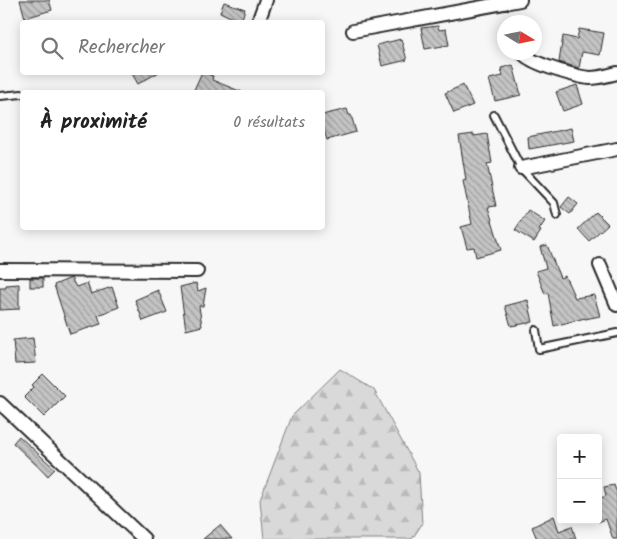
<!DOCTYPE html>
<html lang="fr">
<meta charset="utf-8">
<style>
:root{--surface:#fff;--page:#f6f6f6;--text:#222;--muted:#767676;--line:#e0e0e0}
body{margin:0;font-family:Kalam,sans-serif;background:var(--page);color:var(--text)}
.controls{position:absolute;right:15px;bottom:15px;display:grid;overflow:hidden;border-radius:5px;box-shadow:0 2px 12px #0003}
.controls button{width:45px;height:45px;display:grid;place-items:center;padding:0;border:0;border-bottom:1px solid var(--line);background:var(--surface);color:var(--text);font:25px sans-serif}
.compass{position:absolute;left:497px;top:15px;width:45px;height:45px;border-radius:50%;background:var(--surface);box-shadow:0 2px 12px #0003;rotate:100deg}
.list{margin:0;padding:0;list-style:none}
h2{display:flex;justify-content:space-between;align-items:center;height:65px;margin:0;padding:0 20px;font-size:21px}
h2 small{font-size:16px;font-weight:400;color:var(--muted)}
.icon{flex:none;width:28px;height:28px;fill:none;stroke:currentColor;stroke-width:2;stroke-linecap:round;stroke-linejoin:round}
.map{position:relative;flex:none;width:617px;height:539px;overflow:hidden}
.search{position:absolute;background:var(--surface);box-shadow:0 2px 12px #0003;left:20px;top:20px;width:305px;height:55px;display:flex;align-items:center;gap:12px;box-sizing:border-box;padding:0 18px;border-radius:5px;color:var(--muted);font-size:19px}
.panel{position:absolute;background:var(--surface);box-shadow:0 2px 12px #0003;left:20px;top:90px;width:305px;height:140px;border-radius:5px}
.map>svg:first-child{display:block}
.forest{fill:url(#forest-firs);stroke:#828282}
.building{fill:url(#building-back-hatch);stroke:#2b2b2b}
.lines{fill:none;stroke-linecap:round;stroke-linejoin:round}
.service-casing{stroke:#2b2b2b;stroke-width:10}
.minor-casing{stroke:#2b2b2b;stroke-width:16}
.service{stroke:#fff;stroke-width:6}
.minor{stroke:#fff;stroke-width:12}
</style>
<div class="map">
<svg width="617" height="539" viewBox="0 0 617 539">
<defs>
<pattern id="forest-firs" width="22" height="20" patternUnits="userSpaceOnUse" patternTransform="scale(1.25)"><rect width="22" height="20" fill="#d9d9d9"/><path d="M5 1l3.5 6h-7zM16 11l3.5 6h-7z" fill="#bababa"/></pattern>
<pattern id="building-back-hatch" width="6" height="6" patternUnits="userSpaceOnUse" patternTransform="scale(1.25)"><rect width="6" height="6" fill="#c4c4c4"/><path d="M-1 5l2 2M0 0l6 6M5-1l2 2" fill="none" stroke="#9f9f9f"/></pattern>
</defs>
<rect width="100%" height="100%" fill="#f7f7f7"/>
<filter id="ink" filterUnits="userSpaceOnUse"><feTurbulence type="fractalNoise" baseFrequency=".02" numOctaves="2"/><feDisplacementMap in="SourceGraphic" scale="10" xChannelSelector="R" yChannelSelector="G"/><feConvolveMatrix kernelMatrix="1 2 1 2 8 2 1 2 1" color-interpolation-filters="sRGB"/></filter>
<g filter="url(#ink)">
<polygon class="forest" points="340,369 374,390 419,473 422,524 412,539 264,539 260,500 292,416"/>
<g class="building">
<polygon points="20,0 49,0 52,10 25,18"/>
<polygon points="224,2 245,9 241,22 220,12"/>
<polygon points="438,26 439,30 446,29 449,45 425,49 421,28"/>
<polygon points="579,29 604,33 600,55 582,52 579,68 559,62 563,36 577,39"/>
<polygon points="401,39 407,60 382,66 377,45"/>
<polygon points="513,65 521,95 495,101 489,79 503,76 501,68"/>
<polygon points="131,72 159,72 138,84"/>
<polygon points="202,72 213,76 212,80 242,92 193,92"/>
<polygon points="463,85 473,105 454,113 445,93"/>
<polygon points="577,85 583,104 563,111 556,92"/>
<polygon points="347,109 349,115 351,115 356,132 327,140 322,124 322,115"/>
<polygon points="571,128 574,141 529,149 528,137"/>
<polygon points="474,134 474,136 487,134 492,163 487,164 496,206 488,207 501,250 476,257 474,247 467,248 461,227 472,224 463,181 466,180 459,136"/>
<polygon points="569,197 578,204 570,214 561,207"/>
<polygon points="528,210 545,221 539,230 541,231 534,242 515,230"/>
<polygon points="596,212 608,224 589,241 578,229"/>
<polygon points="547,245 560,278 565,276 575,298 594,295 600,316 585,319 585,318 554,326 548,293 545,294 536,271 546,268 540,247"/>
<rect x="30" y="278" width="13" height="9"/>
<polygon points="71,278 76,287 87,283 91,294 112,287 119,307 98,315 101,324 70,334 54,285"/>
<polygon points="196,283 198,291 206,288 203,306 199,306 202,326 186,330 180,287"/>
<polygon points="19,284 19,309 0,310 0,288 6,288 6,285"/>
<polygon points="158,290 167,312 143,321 135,300"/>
<polygon points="528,300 533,322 511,326 505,306"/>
<polygon points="33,338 36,363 15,364 13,340"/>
<polygon points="43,374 65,396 44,417 24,397 34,387 32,385"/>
<polygon points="19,436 55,469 48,476 13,443"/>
<polygon points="614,485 617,493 617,539 613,539 606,519 598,522 598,499 606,496 604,487"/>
<polygon points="554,516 559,531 572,526 576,539 537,539 532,527"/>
<polygon points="220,525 232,539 203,539"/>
</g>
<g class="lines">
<g class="service-casing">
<g id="service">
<polyline points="0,96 22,94"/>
<polyline points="494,115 521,168 554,203 557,215"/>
<polyline points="536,330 539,349 617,333"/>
</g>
</g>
<g class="minor-casing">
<g id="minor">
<polyline points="258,22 266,0"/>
<polyline points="353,31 520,0"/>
<path d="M522 52C527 63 578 77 590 78 599 78 609 75 617 73"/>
<polyline points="521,168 617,149"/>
<polyline points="600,265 617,305"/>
<polyline points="0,270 197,271"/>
<polyline points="0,403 144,539"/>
</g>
</g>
<use href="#service" class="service"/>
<use href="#minor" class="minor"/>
</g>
</g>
</svg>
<div class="controls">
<button>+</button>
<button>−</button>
</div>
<svg class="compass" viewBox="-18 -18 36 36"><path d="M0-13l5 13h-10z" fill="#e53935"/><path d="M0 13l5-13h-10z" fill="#767676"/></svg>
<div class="search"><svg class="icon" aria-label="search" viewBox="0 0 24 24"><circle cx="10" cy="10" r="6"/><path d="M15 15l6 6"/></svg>Rechercher</div>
<section class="panel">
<h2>À proximité<small>0 résultats</small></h2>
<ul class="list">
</ul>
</section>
</div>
